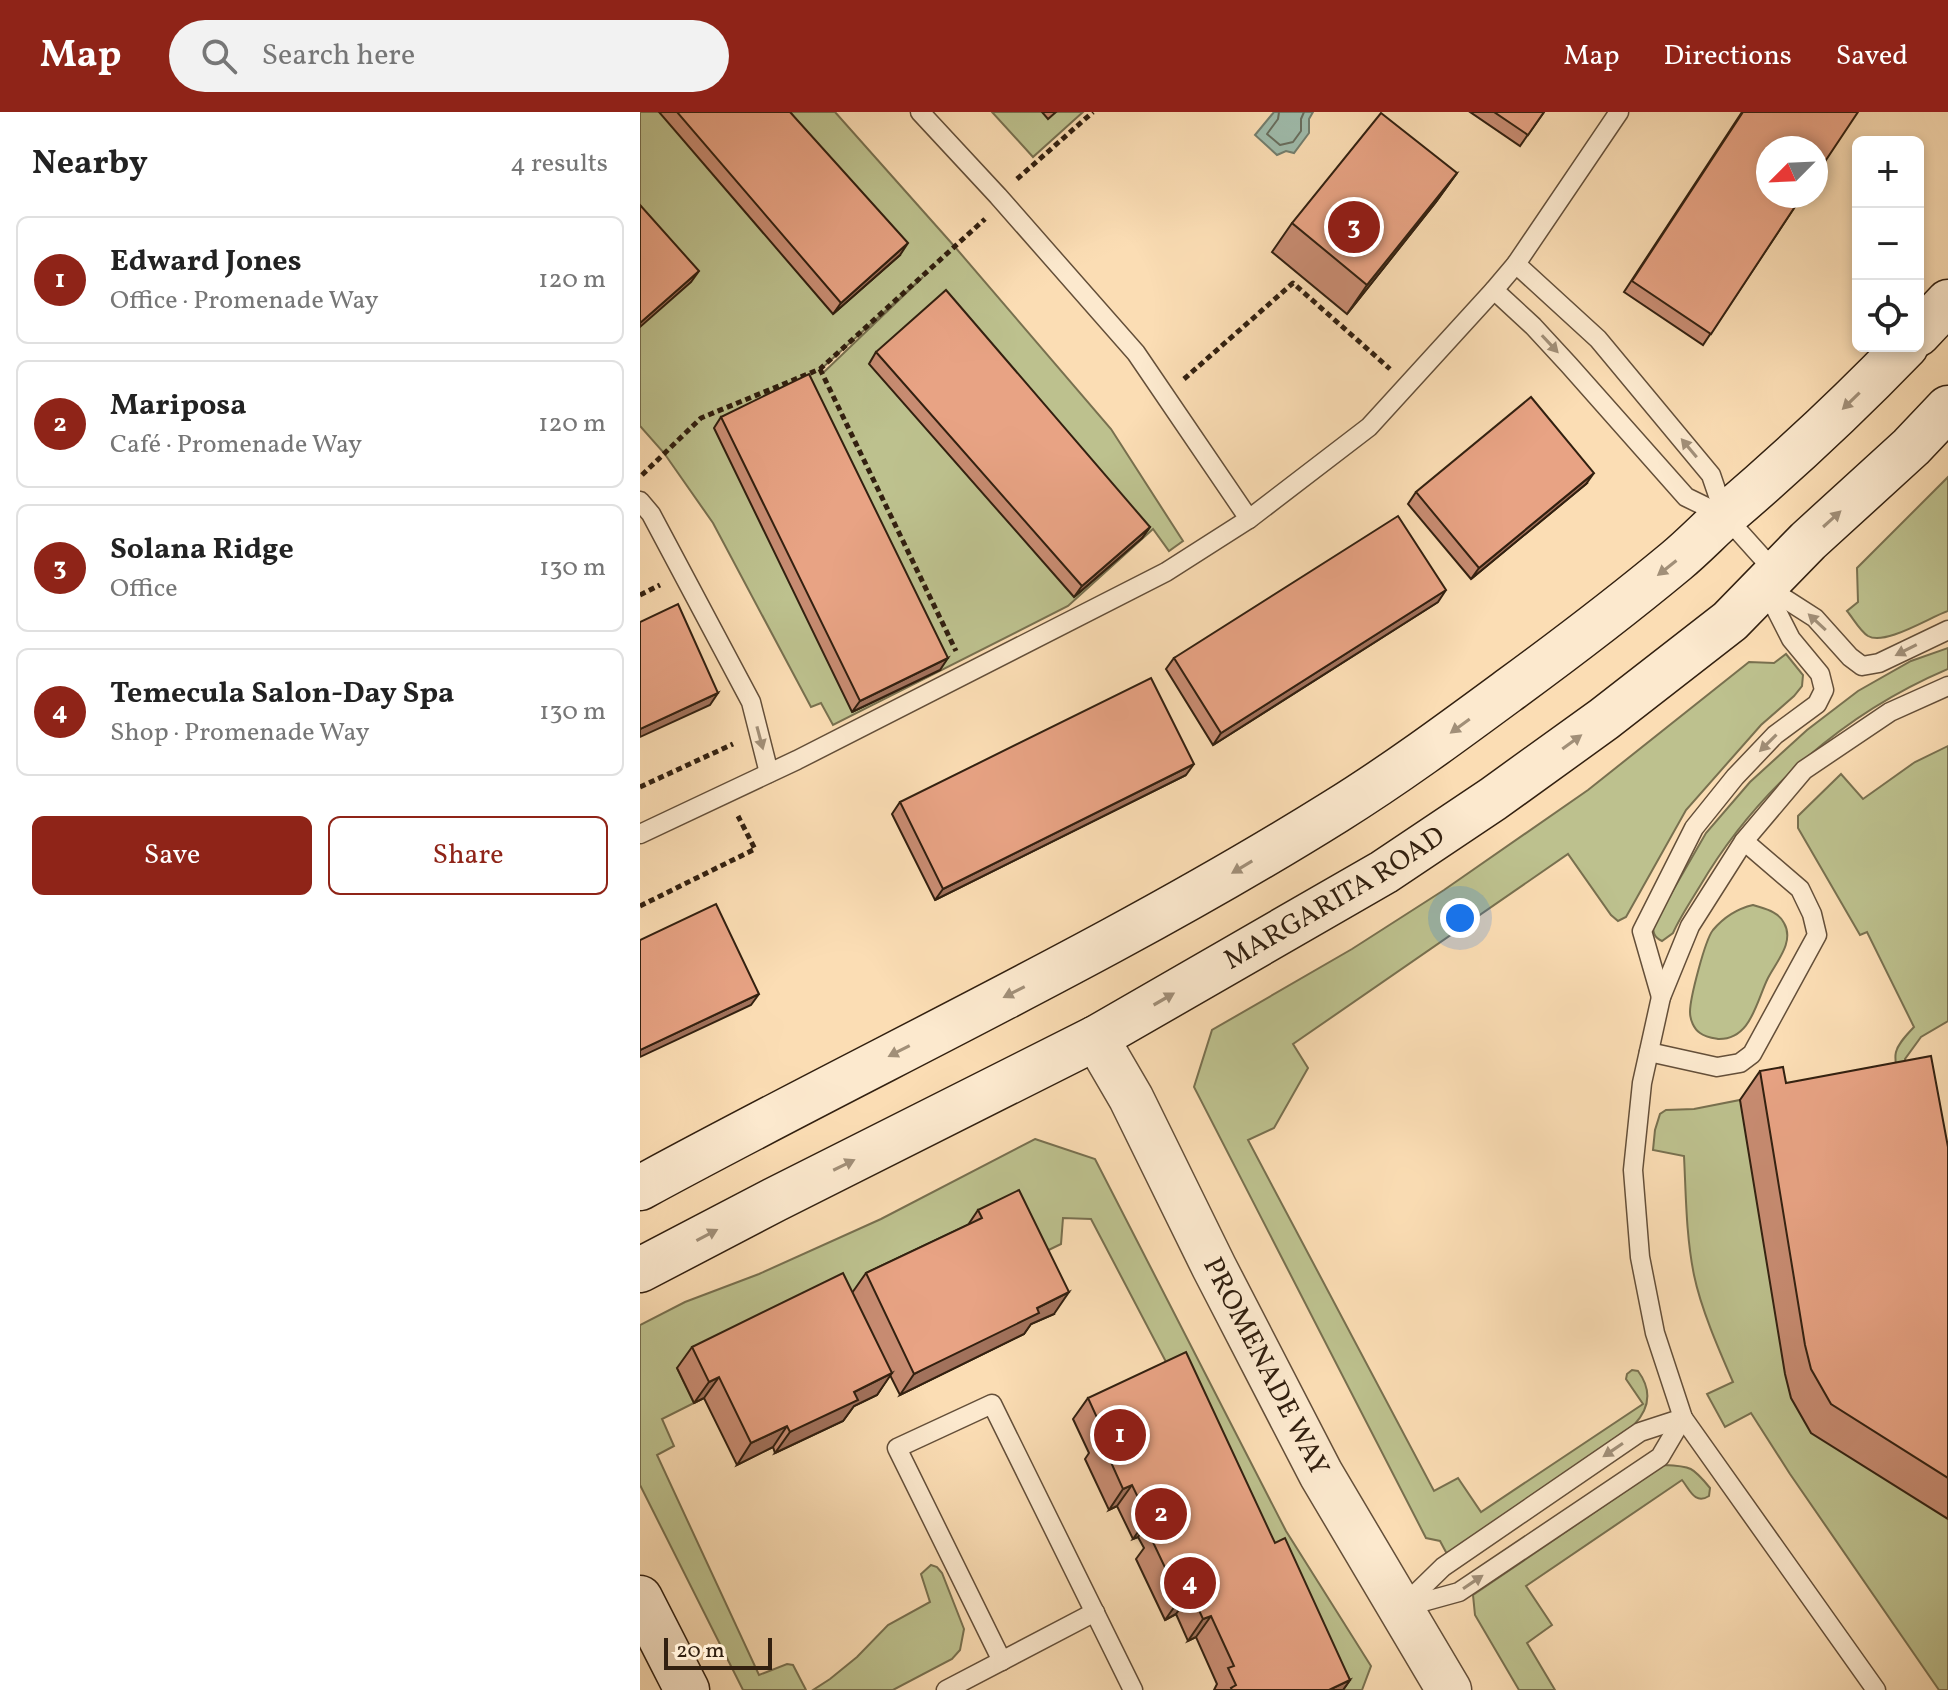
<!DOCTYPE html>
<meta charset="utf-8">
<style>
:root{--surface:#fff;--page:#f2f2f2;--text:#222;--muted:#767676;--line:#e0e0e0;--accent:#8f2418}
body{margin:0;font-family:Vollkorn,serif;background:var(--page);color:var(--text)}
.controls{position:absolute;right:24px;top:24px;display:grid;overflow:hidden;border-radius:12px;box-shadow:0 4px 12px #0003}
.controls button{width:72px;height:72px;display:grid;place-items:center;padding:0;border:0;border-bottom:2px solid var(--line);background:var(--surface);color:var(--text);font:40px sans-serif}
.compass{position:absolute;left:1116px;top:24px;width:72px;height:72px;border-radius:50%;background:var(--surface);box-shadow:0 4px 12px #0003;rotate:246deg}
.scale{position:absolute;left:24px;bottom:20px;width:108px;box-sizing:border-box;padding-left:8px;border:4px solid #322010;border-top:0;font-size:22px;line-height:28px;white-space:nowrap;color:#322010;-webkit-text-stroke:6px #fce9ce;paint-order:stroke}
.you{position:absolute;left:820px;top:806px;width:28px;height:28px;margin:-20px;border:6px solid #fff;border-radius:50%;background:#1a73e8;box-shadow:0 0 0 12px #1a73e833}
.badge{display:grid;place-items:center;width:52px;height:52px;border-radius:50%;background:var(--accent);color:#fff;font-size:26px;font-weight:700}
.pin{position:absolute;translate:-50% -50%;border:4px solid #fff;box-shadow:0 2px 8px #0006}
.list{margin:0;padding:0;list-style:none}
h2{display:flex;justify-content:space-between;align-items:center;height:104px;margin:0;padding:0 32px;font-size:34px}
h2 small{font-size:26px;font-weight:400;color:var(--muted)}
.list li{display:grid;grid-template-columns:52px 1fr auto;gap:24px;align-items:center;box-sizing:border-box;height:128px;margin:0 16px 16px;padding:0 16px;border:2px solid var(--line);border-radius:12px}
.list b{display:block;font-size:30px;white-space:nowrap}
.list p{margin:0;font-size:26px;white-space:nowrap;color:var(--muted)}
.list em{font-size:26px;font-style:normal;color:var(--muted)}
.actions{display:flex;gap:16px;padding:24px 32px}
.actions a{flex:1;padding:18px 0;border:2px solid var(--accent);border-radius:12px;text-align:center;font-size:28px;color:var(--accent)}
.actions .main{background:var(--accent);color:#fff}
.icon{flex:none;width:44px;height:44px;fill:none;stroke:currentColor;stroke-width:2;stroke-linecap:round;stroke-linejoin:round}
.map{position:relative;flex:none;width:1308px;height:1578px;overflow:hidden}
header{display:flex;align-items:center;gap:48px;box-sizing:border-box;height:112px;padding:0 40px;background:var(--accent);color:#fff}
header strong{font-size:38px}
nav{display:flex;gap:44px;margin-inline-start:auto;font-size:28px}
.search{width:560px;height:72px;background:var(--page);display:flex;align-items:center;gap:20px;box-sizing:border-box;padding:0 28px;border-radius:44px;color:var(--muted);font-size:30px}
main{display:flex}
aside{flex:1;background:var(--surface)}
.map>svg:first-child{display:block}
.green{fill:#bdc18e;stroke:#78704f;stroke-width:2;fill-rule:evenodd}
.water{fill:#9fbcac;stroke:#737e6e;stroke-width:2}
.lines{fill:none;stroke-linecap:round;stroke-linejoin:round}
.shore{stroke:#686e5e;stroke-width:2}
.service-casing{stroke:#644f39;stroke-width:21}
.tertiary-casing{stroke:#644f39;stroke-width:47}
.secondary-casing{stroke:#322010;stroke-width:47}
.path{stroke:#322010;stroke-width:5;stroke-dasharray:6 4;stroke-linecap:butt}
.service{stroke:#fce9ce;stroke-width:18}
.tertiary{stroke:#fce9ce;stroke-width:44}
.secondary{stroke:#fce9ce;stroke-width:44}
.wall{fill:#c88c72;stroke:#322010;stroke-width:2}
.shaded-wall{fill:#a2725c;stroke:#322010;stroke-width:2}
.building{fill:#e8a384;stroke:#322010;stroke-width:2}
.oneway{fill:#a18f78}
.labels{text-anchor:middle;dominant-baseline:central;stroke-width:6;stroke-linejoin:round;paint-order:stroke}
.street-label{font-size:28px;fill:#322010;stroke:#fce9ce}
</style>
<header>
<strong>Map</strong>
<div class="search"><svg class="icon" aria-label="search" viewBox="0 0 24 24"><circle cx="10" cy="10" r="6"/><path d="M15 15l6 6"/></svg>Search here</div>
<nav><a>Map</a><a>Directions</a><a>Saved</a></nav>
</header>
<main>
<aside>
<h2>Nearby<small>4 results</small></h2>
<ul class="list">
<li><span class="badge">1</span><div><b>Edward Jones</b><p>Office · Promenade Way</p></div><em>120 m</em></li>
<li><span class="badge">2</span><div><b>Mariposa</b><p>Café · Promenade Way</p></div><em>120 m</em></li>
<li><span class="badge">3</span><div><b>Solana Ridge</b><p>Office</p></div><em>130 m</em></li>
<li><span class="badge">4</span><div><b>Temecula Salon-Day Spa</b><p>Shop · Promenade Way</p></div><em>130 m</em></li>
</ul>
<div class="actions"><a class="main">Save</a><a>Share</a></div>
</aside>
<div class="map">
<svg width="1308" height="1578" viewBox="0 0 1308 1578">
<rect width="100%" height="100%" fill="#fbddb4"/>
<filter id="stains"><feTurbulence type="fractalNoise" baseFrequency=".0025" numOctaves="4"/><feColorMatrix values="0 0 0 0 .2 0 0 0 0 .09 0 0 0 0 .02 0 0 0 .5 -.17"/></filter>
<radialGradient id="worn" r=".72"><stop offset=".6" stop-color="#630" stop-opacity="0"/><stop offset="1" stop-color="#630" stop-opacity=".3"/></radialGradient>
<g class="green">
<path d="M0 0H195L315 135 471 317 543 429 529 439 513 417 428 494 193 613 181 591 171 595 73 411 24 341 0 314ZM283 165 183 261H182L181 257Z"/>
<polygon points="352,0 443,0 393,45"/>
<path d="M1308 365V499C1290 505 1245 534 1228 524 1220 519 1213 506 1207 499L1218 490 1217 456Z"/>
<path d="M1308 536V557C1205 601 1117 677 1060 774 1051 789 1040 805 1033 821L1022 829C1014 825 1013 821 1013 813L1066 721 1110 670 1167 618 1218 579 1271 549Z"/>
<path d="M1146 542 1163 563 1162 574 1154 584 1121 613 1046 698 986 805 978 809 971 803 928 742 653 932 668 956 634 1016 608 1028 794 1379 818 1366 841 1400 1003 1292 986 1267 987 1262 992 1258 998 1259C1012 1278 1010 1296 994 1313L807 1442 800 1429 786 1426 554 975 572 918 712 837 804 778 948 678 1109 550 1134 551Z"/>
<path d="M1308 634V909L1281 925 1265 947 1271 973 1262 975C1253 942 1250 940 1274 915L1227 820 1220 823 1158 716V704L1201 662 1223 687 1275 650Z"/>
<path d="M1113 793C1125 797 1138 799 1144 811 1155 830 1136 850 1128 866 1116 890 1111 928 1078 927 1072 926 1065 925 1060 921 1054 917 1050 908 1050 900 1050 886 1065 828 1073 818 1084 805 1096 797 1113 793Z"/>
<path d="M1100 988 1308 1407V1578H1299L1150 1362 1111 1301 1085 1315 1067 1282 1093 1270C1079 1238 1061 1197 1054 1163 1046 1124 1046 1083 1044 1044L1013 1038 1015 1018 1020 1002 1026 998 1054 997Z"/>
<polygon points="395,1027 455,1047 646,1419 731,1554 722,1578 691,1578 630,1448 451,1107 423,1106 421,1132 388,1148 211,1182 37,1256 54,1291 22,1307 34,1334 17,1343 119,1563 147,1552 153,1553 166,1578 103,1578 0,1373 0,1213 45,1190 119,1162 241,1107"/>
<path d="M1024 1353C1051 1354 1053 1355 1070 1376L1069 1384C1055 1393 1050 1378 1042 1368L886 1474 912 1513 887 1531 915 1578H879L835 1503 833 1483Z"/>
<polygon points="291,1453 297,1455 302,1461 324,1517 320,1538 312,1547 253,1578 173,1578 190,1567 217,1545 248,1513 290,1490 281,1462"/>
</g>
<polygon class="water" points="634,0 673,0 669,7 669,21 654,41 646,39 637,43 615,23"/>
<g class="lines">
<polyline class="shore" points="639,0 638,7 627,22 640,33 653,30 661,19 661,7 664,0"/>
<g class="service-casing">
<g id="service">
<polyline points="280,0 358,84 496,241 609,407 729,315 854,178 876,152 979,0"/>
<polyline points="876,152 958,227 1071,363 1085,404"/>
<polyline points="854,178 893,214 929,253 1046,385 1085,404 1137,462"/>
<polyline points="0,389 11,402 111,590 129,661"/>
<polyline points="1125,474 1175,506 1210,545 1222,554 1239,551 1308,518"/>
<polyline points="0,722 157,648 526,460 609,407"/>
<polyline points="1021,885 1002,819 1054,716 1095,665 1135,623 1177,592 1184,578 1180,562 1151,527 1124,474"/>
<polyline points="1009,940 1077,955 1100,951 1112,942 1177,823 1172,802 1160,777 1104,729"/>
<polyline points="762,1495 803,1455 1000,1320 1043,1306"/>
<polyline points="761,1496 819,1480 1020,1345 1043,1306"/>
<polyline points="362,1549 257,1336 352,1292 493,1578"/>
<polyline points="306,1578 455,1500"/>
<polyline points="1236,1578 1043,1306 1015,1221 1000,1145 993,1058 1002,971 1021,885 1050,814 1104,729 1164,658 1250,600 1308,574"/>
</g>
</g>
<g class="tertiary-casing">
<g id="tertiary">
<path id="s1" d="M456 926 491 986 574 1155 681 1362 809 1578"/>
</g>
</g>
<g class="secondary-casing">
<g id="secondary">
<polyline points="1278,222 1308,190"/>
<path d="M0 1076C231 950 472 839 696 699 757 661 815 618 872 576 928 535 983 493 1036 449 1054 434 1070 417 1087 402 1149 349 1209 293 1266 234"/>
<path id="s2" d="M0 1158 134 1088 456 926 744 760 853 687 964 607 1090 509 1168 429 1271 335 1308 296"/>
<polyline points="0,1486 47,1578"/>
</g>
</g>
<g class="path">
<polyline points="377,67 453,0"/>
<polyline points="180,257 316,539"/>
<polyline points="544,267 653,171 750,257"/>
<polyline points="2,363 61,306 180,257 345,107"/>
<polyline points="0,483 20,473"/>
<polyline points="0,675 93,632"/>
<polyline points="0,794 115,737 98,704"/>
</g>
<use href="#service" class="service"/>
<use href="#tertiary" class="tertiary"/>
<use href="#secondary" class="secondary"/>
</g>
<g class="wall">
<polygon points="19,0 150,0 260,143 193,202"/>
<polygon points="402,0 416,0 408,7"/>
<polygon points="830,0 904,0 880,34"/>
<polygon points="1102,0 1162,84 1063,233 984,180"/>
<polygon points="817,61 796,90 707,202 632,140 652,111"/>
<polygon points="236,240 510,415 502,426 434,485 229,252"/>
<polygon points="81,305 300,558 212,600 74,316"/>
<polygon points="946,372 831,467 768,392 776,380"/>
<polygon points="798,490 573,633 526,557 534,546"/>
<polygon points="546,663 295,788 252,702 260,690"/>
<polygon points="1120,959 1146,971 1308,1035 1308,1407 1171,1321 1151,1286 1145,1262 1100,988"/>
<polygon points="338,1098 414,1202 391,1212 384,1222 260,1283 250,1263 237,1283 214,1294 203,1309 135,1341 133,1335 97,1353 64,1286 54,1291 37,1256 52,1235 212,1181 226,1161 328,1113"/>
<polygon points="448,1286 635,1431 710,1568 703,1578 574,1578 577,1572 556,1525 548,1529 536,1502 525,1508 496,1447 504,1436 498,1425 493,1427 477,1394 469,1398 445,1347 449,1341 433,1307"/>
</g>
<g class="shaded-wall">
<polygon points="817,61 796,90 707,202 727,173"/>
<polygon points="268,131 260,143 193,202 201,191"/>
<polygon points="59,159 51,170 0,215 0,211"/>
<polygon points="954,361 946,372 831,467 839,456"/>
<polygon points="510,415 502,426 434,485 442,474"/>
<polygon points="806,478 798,490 573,633 581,621"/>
<polygon points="308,546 300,558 212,600 220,589"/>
<polygon points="78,581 70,593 0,625 0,617"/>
<polygon points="554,652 546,663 295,788 303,777"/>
<polygon points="119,882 111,893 0,945 0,938"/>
<polygon points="429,1180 414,1202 391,1212 384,1222 260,1283 274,1262 397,1196"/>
<polygon points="252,1261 237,1283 214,1294 203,1309 135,1341 150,1320 214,1280"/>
<polygon points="79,1265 64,1286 54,1291 69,1270"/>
<polygon points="147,1314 133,1335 97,1353 111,1331"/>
<polygon points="492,1373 477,1394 469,1398 483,1377"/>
<polygon points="513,1404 498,1425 493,1427 508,1406"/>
<polygon points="551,1481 536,1502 525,1508 540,1487"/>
<polygon points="571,1504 556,1525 548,1529 563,1507"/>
<polygon points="710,1568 703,1578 689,1578"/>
</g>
<g class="building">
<polygon points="37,0 150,0 268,131 201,191"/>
<polygon points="854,0 904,0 888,23"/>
<polygon points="1103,0 1218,0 1176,63 1176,36 1128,36 1128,84 1162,84 1071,222 992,169"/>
<polygon points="741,1 817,61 727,173 652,111"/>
<polygon points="0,93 59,159 0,211"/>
<polygon points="306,178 510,415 442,474 236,240"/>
<polygon points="169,262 308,546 220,589 81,305"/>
<polygon points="891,285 954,361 839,456 776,380"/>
<polygon points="758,404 806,478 581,621 534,546"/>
<polygon points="38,492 78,581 0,617 0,510"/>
<polygon points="511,566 554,652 303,777 260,690"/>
<polygon points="76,792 119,882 0,938 0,828"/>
<polygon points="1291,944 1308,1035 1308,1366 1191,1292 1171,1257 1165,1233 1120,959 1143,955 1146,971"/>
<polygon points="379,1078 429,1180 397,1196 399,1201 274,1262 226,1161 342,1106 338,1098"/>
<polygon points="203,1161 252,1261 214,1280 218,1288 150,1320 147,1314 111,1331 79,1265 69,1270 52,1235"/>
<polygon points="546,1240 635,1431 645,1426 710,1568 689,1578 592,1578 591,1576 596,1573 588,1556 594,1554 571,1504 563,1507 551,1481 540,1487 511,1426 521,1421 513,1404 508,1406 492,1373 483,1377 460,1326 465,1323 448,1286"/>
</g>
<defs><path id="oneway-solid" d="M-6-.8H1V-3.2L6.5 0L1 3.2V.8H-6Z" transform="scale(2)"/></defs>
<g class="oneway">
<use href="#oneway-solid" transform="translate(910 232) rotate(47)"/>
<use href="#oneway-solid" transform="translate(1211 289) rotate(136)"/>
<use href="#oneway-solid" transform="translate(1049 336) rotate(-130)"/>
<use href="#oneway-solid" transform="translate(1192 407) rotate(-42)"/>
<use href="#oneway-solid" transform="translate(1027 456) rotate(142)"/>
<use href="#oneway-solid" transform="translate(1177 510) rotate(-137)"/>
<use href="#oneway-solid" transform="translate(1266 538) rotate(153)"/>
<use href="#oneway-solid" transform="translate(820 614) rotate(144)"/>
<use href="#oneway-solid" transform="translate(120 626) rotate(75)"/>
<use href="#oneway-solid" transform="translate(932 630) rotate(-36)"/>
<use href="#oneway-solid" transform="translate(1128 631) rotate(135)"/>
<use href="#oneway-solid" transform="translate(602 755) rotate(149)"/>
<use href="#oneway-solid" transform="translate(374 880) rotate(153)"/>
<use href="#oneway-solid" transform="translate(524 887) rotate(-30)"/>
<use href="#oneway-solid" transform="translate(259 939) rotate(153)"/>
<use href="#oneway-solid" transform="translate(204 1053) rotate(-26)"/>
<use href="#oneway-solid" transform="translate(67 1123) rotate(-28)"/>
<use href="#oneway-solid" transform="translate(973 1338) rotate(146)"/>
<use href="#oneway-solid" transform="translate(833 1470) rotate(-34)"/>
</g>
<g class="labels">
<g class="street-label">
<text stroke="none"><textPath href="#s2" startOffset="788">MARGARITA ROAD</textPath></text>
<text stroke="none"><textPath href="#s1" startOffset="370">PROMENADE WAY</textPath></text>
</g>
</g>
<rect width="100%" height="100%" filter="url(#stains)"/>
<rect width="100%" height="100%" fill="url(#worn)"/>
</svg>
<div class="controls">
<button>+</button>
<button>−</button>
<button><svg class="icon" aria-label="locate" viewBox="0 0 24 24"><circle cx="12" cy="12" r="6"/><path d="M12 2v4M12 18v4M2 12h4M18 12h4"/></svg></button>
</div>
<svg class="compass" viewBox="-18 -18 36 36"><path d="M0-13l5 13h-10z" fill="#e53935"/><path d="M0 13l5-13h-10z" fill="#767676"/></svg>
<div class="scale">20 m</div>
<div class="you"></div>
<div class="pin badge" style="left:480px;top:1323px">1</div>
<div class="pin badge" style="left:521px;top:1402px">2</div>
<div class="pin badge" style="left:714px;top:115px">3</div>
<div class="pin badge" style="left:550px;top:1471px">4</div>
</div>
</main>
